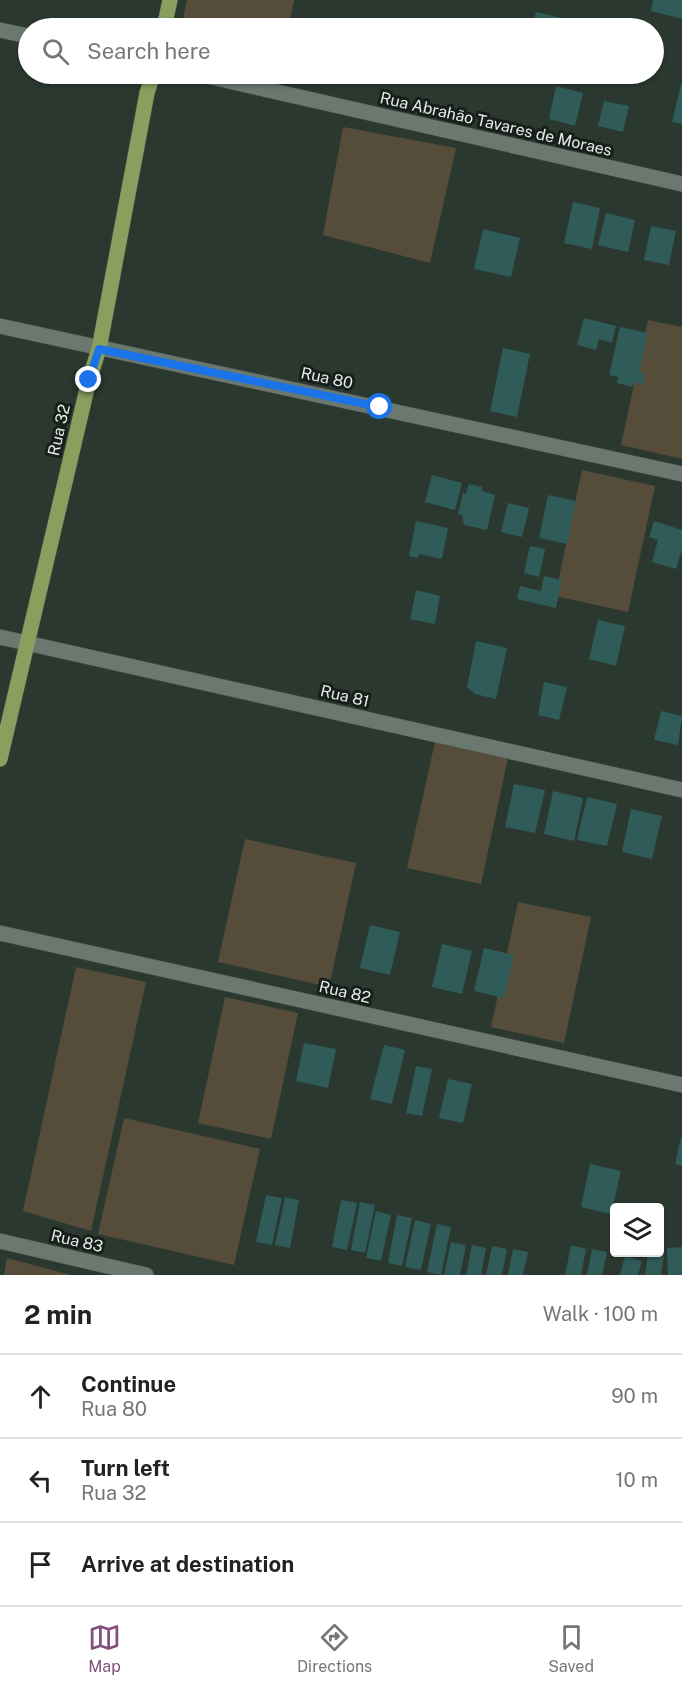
<!DOCTYPE html>
<meta charset="utf-8">
<style>
:root{--surface:#fff;--page:#f6f6f6;--text:#222;--muted:#767676;--line:#e0e0e0;--accent:#81507e}
body{margin:0;font-family:"Public Sans",sans-serif;background:var(--page);color:var(--text)}
.controls{position:absolute;right:18px;bottom:18px;display:grid;overflow:hidden;border-radius:6px;box-shadow:0 2px 4px #0004}
.controls button{width:54px;height:54px;display:grid;place-items:center;padding:0;border:0;border-bottom:2px solid var(--line);background:var(--surface);color:var(--text);font:30px sans-serif}
.stop{position:absolute;width:18px;height:18px;margin:-14px;border:4px solid #1a73e8;border-radius:50%;background:#fff}
.stop.end{background:#1a73e8;border-color:#fff;box-shadow:0 2px 6px #0008}
.list{margin:0;padding:0;list-style:none}
h2{display:flex;justify-content:space-between;align-items:center;height:78px;margin:0;padding:0 24px;font-size:26px}
h2 small{font-size:20px;font-weight:400;color:var(--muted)}
.list li{display:grid;grid-template-columns:39px 1fr auto;gap:18px;align-items:center;box-sizing:border-box;height:84px;padding:0 24px;border-top:2px solid var(--line)}
.list b{display:block;font-size:22px;white-space:nowrap}
.list p{margin:0;font-size:20px;white-space:nowrap;color:var(--muted)}
.list em{font-size:20px;font-style:normal;color:var(--muted)}
.icon{flex:none;width:33px;height:33px;fill:none;stroke:currentColor;stroke-width:2;stroke-linecap:round;stroke-linejoin:round}
.map{position:relative;flex:none;width:682px;height:1275px;overflow:hidden}
.search{position:absolute;background:var(--surface);box-shadow:0 2px 4px #0004;left:18px;right:18px;top:18px;height:66px;display:flex;align-items:center;gap:15px;box-sizing:border-box;padding:0 21px;border-radius:33px;color:var(--muted);font-size:22px}
.sheet{height:330px;background:var(--surface)}
nav{display:flex;justify-content:space-around;align-items:center;box-sizing:border-box;height:84px;border-top:2px solid var(--line);background:var(--surface);font-size:16px;color:var(--muted)}
nav a{display:grid;justify-items:center;gap:3px}
nav .on{color:var(--accent)}
.map>svg:first-child{display:block}
.green{fill:#554d3a}
.building{fill:#2f5b59}
.lines{fill:none;stroke-linecap:round;stroke-linejoin:round}
.minor-casing{stroke:#49544e;stroke-width:16}
.major-casing{stroke:#49544e;stroke-width:16}
.minor{stroke:#6a786f;stroke-width:15}
.major{stroke:#889f5e;stroke-width:15}
.route{stroke:#1a73e8;stroke-width:8}
.labels{text-anchor:middle;dominant-baseline:central;stroke-width:6;stroke-linejoin:round;paint-order:stroke}
.street-label{font-size:16px;fill:#e4ece7;stroke:#181e1a}
</style>
<div class="map">
<svg width="682" height="1275" viewBox="0 0 682 1275">
<rect width="100%" height="100%" fill="#2b3830"/>
<g class="green">
<polygon points="187,0 294,0 288,28 181,28"/>
<polygon points="343,127 456,148 430,263 323,235"/>
<polygon points="648,320 682,327 682,459 621,445"/>
<polygon points="582,470 655,486 628,612 555,596"/>
<polygon points="435,742 508,758 481,884 407,868"/>
<polygon points="245,839 356,863 329,987 218,962"/>
<polygon points="518,902 591,917 564,1043 491,1027"/>
<polygon points="76,967 146,982 91,1231 23,1211"/>
<polygon points="225,997 298,1013 271,1139 198,1123"/>
<polygon points="124,1118 260,1149 234,1265 98,1234"/>
<polygon points="7,1258 71,1275 4,1275"/>
</g>
<g class="building">
<polygon points="653,0 682,0 682,19 651,11"/>
<polygon points="536,12 566,19 564,28 532,28"/>
<polygon points="681,84 682,84 682,124 672,122"/>
<polygon points="556,86 583,93 575,126 549,119"/>
<polygon points="604,101 629,106 623,132 598,126"/>
<polygon points="573,202 600,208 592,249 564,243"/>
<polygon points="606,213 635,220 628,252 598,245"/>
<polygon points="651,226 676,231 669,265 644,260"/>
<polygon points="483,229 520,238 511,277 474,269"/>
<polygon points="584,318 616,326 612,343 599,339 596,350 577,345"/>
<polygon points="620,327 648,333 639,373 645,374 643,384 634,382 633,387 617,383 618,377 609,375"/>
<polygon points="503,348 530,354 517,417 490,411"/>
<polygon points="432,475 462,483 455,510 425,502"/>
<polygon points="469,484 482,487 482,491 495,495 487,530 464,525 462,515 458,514 463,493 466,494"/>
<polygon points="548,495 576,501 567,544 539,538"/>
<polygon points="508,503 529,508 522,537 501,532"/>
<polygon points="416,521 448,528 442,559 419,554 417,558 409,556"/>
<polygon points="654,521 682,530 682,549 676,569 652,562 658,540 649,537"/>
<polygon points="530,546 545,549 539,577 524,573"/>
<polygon points="544,576 562,580 556,608 517,599 520,586 541,591"/>
<polygon points="416,590 440,596 435,624 410,619"/>
<polygon points="598,620 625,626 616,666 589,659"/>
<polygon points="476,641 507,648 496,699 475,694 467,687"/>
<polygon points="544,682 567,687 559,720 538,715"/>
<polygon points="661,711 682,716 678,745 654,740"/>
<polygon points="514,784 545,790 535,833 505,827"/>
<polygon points="553,791 583,798 574,841 544,834"/>
<polygon points="587,797 617,804 607,846 577,840"/>
<polygon points="631,809 662,816 652,859 622,852"/>
<polygon points="370,925 400,932 390,975 360,968"/>
<polygon points="442,944 472,951 462,994 432,987"/>
<polygon points="484,948 514,955 504,998 474,991"/>
<polygon points="304,1043 336,1049 328,1088 296,1081"/>
<polygon points="384,1045 405,1050 392,1104 370,1099"/>
<polygon points="416,1066 432,1069 422,1116 406,1113"/>
<polygon points="448,1079 472,1084 463,1123 439,1118"/>
<polygon points="681,1137 682,1138 682,1166 675,1164"/>
<polygon points="590,1164 621,1171 611,1214 581,1207"/>
<polygon points="266,1195 282,1198 272,1245 256,1242"/>
<polygon points="285,1197 299,1200 290,1248 275,1245"/>
<polygon points="341,1200 357,1203 347,1250 332,1247"/>
<polygon points="360,1202 375,1205 365,1253 351,1250"/>
<polygon points="376,1211 391,1215 381,1261 366,1258"/>
<polygon points="397,1215 412,1218 402,1266 388,1263"/>
<polygon points="415,1220 431,1224 421,1270 405,1267"/>
<polygon points="437,1224 451,1227 441,1275 427,1272"/>
<polygon points="451,1242 466,1245 460,1275 444,1275"/>
<polygon points="472,1245 486,1248 481,1275 466,1275"/>
<polygon points="571,1245 586,1249 581,1275 565,1275"/>
<polygon points="492,1246 507,1249 502,1275 486,1275"/>
<polygon points="682,1247 682,1275 668,1275 667,1248"/>
<polygon points="513,1249 528,1252 523,1275 508,1275"/>
<polygon points="592,1249 607,1252 602,1275 587,1275"/>
<polygon points="648,1253 664,1255 661,1275 645,1275"/>
<polygon points="625,1256 642,1261 638,1275 620,1275"/>
</g>
<g class="lines">
<g class="minor-casing">
<g id="minor">
<polyline points="0,30 28,36"/>
<polyline points="198,74 682,184"/>
<polyline points="0,326 682,474"/>
<polyline points="0,637 682,790"/>
<polyline points="0,933 682,1085"/>
<polyline points="0,1241 146,1275"/>
</g>
</g>
<g class="major-casing">
<g id="major">
<polyline points="164,28 170,0"/>
<polyline points="0,759 89,380 99,349 147,93 153,74"/>
</g>
</g>
<use href="#minor" class="minor"/>
<use href="#major" class="major"/>
</g>
<g class="lines">
<polyline class="route" points="89,380 99,349 380,407"/>
</g>
<g class="labels">
<g class="street-label">
<text transform="translate(496 124) rotate(13)">Rua Abrahão Tavares de Moraes</text>
<text transform="translate(327 378) rotate(12)">Rua 80</text>
<text transform="translate(59 430) rotate(-77)">Rua 32</text>
<text transform="translate(345 696) rotate(13)">Rua 81</text>
<text transform="translate(345 992) rotate(13)">Rua 82</text>
<text transform="translate(77 1241) rotate(13)">Rua 83</text>
</g>
</g>
</svg>
<div class="controls">
<button><svg class="icon" aria-label="layers" viewBox="0 0 24 24"><path d="M12 4l9 5-9 5-9-5zM3 14l9 5 9-5"/></svg></button>
</div>
<div class="stop" style="left:380px;top:407px"></div>
<div class="stop end" style="left:89px;top:380px"></div>
<div class="search"><svg class="icon" aria-label="search" viewBox="0 0 24 24"><circle cx="10" cy="10" r="6"/><path d="M15 15l6 6"/></svg>Search here</div>
</div>
<section class="sheet">
<h2>2 min<small>Walk · 100 m</small></h2>
<ul class="list">
<li><svg class="icon" aria-label="ahead" viewBox="0 0 24 24"><path d="M12 20V5M6 11l6-6 6 6"/></svg><div><b>Continue</b><p>Rua 80</p></div><em>90 m</em></li>
<li><svg class="icon" aria-label="left" viewBox="0 0 24 24"><path d="M17 20v-9H6M10 6l-5 5 5 5"/></svg><div><b>Turn left</b><p>Rua 32</p></div><em>10 m</em></li>
<li><svg class="icon" aria-label="arrive" viewBox="0 0 24 24"><path d="M6 21V4h12l-3 4 3 4H6"/></svg><div><b>Arrive at destination</b></div></li>
</ul>
</section>
<nav>
<a class="on"><svg class="icon" aria-label="map" viewBox="0 0 24 24"><path d="M3 6l6-2 6 2 6-2v14l-6 2-6-2-6 2zM9 4v14M15 6v14"/></svg>Map</a>
<a><svg class="icon" aria-label="directions" viewBox="0 0 24 24"><path d="M12 3l9 9-9 9-9-9zM9 14v-3h6M13 9l2 2-2 2"/></svg>Directions</a>
<a><svg class="icon" aria-label="saved" viewBox="0 0 24 24"><path d="M7 4h10v16l-5-4-5 4z"/></svg>Saved</a>
</nav>
